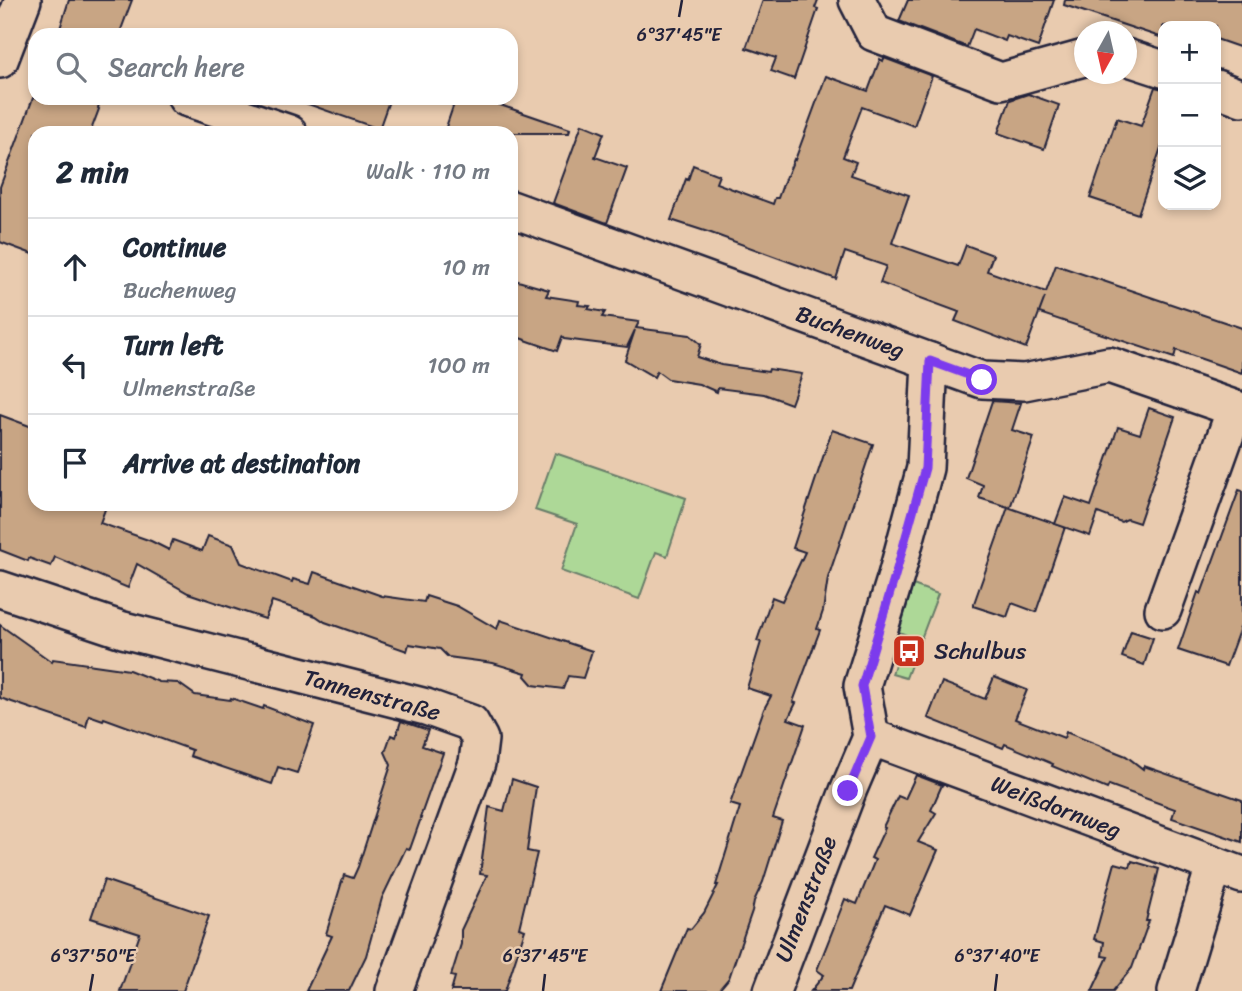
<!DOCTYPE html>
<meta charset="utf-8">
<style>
:root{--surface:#fff;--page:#f2f2f3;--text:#1f2937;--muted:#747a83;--line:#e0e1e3}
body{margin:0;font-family:Sriracha,sans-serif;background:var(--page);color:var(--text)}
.controls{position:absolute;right:21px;top:21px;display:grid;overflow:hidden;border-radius:14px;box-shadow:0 4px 10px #0003}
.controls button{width:63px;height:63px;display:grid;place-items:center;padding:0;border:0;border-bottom:2px solid var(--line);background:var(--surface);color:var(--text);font:35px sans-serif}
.compass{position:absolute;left:1074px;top:21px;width:63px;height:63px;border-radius:50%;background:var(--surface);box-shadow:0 4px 10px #0003;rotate:188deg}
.stop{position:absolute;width:21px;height:21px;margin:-16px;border:5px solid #7c3aed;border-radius:50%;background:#fff}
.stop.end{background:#7c3aed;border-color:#fff;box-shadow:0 2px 7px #0008}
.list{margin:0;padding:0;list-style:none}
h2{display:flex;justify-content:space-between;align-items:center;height:91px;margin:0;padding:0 28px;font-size:30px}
h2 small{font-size:23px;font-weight:400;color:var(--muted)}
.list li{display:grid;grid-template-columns:46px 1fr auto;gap:21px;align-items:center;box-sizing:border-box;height:98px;padding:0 28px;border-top:2px solid var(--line)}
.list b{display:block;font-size:26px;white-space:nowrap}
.list p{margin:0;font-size:23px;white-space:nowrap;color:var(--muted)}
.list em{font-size:23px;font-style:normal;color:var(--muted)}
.icon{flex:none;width:38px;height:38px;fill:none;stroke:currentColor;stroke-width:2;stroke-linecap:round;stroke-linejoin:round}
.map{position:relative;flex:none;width:1242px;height:991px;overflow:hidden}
.search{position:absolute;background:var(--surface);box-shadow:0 4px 10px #0003;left:28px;top:28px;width:490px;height:77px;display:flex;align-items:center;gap:18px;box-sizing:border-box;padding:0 24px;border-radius:21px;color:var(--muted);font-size:26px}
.panel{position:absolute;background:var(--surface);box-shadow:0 4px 10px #0003;left:28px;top:126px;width:490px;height:385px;border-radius:21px}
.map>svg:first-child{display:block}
.green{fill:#add897;stroke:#687d69;stroke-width:2}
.building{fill:#c8a584;stroke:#22223b;stroke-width:2}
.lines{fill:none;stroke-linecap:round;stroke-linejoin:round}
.minor-casing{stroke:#22223b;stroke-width:40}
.minor{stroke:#e9cbaf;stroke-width:35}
.route{stroke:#7c3aed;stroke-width:9}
.ticks{fill:none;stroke:#22223b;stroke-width:2.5}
.labels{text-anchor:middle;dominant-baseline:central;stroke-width:5;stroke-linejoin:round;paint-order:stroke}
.street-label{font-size:23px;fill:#22223b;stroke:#e9cbaf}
.poi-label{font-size:23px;fill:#22223b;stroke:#e9cbaf;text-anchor:start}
.ticks-label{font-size:18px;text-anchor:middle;fill:#22223b;stroke:#e9cbaf;stroke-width:5;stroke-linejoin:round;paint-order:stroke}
</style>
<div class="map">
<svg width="1242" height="991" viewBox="0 0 1242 991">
<rect width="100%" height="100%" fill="#e9cbaf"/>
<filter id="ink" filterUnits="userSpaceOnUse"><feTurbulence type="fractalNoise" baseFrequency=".0143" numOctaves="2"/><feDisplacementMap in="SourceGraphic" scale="14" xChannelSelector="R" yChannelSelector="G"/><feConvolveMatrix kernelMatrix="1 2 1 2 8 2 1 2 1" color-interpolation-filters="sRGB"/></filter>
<g filter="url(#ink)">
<g class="green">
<polygon points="555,453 686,498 667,556 656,552 639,599 561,571 577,524 535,510"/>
<polygon points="913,585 938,594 906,678 892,674 897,658 901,659 909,636 899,632"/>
</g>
<g class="building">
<polygon points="69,0 132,0 119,35 58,35"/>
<polygon points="763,0 818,0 815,8 818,9 794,79 771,71 776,58 746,48"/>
<polygon points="908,0 1054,0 1038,47 1007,36 1005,41 974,29 967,47 899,21"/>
<polygon points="1065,0 1242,0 1242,48 1216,39 1216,26 1163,26 1163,38 1064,5"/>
<polygon points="884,58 932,76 914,126 862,107 843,157 856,162 851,175 909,195 892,243 958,266 966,245 993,255 987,271 1046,292 1056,265 1242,328 1242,373 1176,350 1174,358 1039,313 1045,297 1026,348 955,321 959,312 880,283 886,266 845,252 836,279 711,233 671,220 686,179 688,180 693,165 719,175 716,183 773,204 775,198 778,198 786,176 787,176 794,159 795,160 826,76 868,91 880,59 883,61"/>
<polygon points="1155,87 1163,89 1163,142 1138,214 1090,198 1117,118 1141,126"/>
<polygon points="1028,94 1059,105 1044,149 998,133 1010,100"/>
<polygon points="33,98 101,98 98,108 99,109 90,133 35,133 35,255 0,242 0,187"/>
<polygon points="300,98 390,98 379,129 299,101"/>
<polygon points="456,98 480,98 570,129 569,133 444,133"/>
<polygon points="582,124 604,133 595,157 627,168 607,223 553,203"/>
<polygon points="511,279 549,290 546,296 579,301 578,305 590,306 588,309 605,312 602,317 639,322 636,328 690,335 701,344 697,357 721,365 768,372 769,369 802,374 791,404 764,394 718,388 717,392 699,384 668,379 657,371 654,377 625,360 635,330 627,347 564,339 562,337 557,351 511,335"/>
<polygon points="992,401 1021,403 1012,430 1034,437 1010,508 1065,527 1036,612 1012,603 1007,617 973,606 1008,507 979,498 983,485 966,478"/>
<polygon points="1149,408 1175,417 1139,523 1127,519 1121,522 1098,513 1090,536 1055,524 1065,497 1091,506 1118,427 1140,434"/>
<polygon points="0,415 35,428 35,504 107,504 100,523 151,541 169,550 173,540 202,551 208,536 233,545 241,563 292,582 293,579 310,584 314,572 382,596 424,602 426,596 457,606 497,629 500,620 592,651 583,678 568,676 563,689 533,685 525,676 526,673 493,663 448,657 440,649 409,644 407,651 325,622 316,616 272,601 265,619 188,593 137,564 128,588 55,557 51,566 29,558 28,561 0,550"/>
<polygon points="832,430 873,444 828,578 823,611 817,629 820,630 793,702 796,703 788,719 805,725 773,818 782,821 763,882 754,901 752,911 729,978 718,991 661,991 687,928 691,929 704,913 718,885 716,885 740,807 730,804 764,709 771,696 747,688 761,642 757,641 772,597 782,601 805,552 793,548"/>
<polygon points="1239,490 1242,491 1242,622 1226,666 1178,650 1198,592 1201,594"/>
<polygon points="0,625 52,662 53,659 129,670 159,682 178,683 195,695 230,700 231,698 263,709 264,706 314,725 297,773 278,767 272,784 190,756 192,750 104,718 103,720 89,715 86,727 0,698"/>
<polygon points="1131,631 1153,638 1144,665 1122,657"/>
<polygon points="994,677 1027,690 1015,719 1064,738 1066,732 1126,756 1143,769 1144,766 1242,800 1242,842 1172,818 1175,809 1109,785 1107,789 1052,766 1053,764 1005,744 1003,748 928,718 942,682 985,699"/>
<polygon points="401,721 428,730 422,746 443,753 420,818 421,818 410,849 406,848 382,898 366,956 349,991 306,991 332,936 326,934 344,875 353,878 358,867 391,765 385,752 391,735 396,737"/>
<polygon points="916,775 942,785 931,810 936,813 918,842 938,850 910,915 885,905 849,991 811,991 824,975 817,970 845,899 857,904 875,860 871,858 885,828 883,827 898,796 905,799"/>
<polygon points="512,779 536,787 527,851 537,853 519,928 525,930 505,991 451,991 455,977 451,976 461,944 461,930 487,875 480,874 489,807 504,811"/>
<polygon points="1132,861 1159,869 1146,921 1149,921 1132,968 1113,991 1092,991 1108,957 1102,956 1104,942 1094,939 1115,863 1130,867"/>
<polygon points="104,880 209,916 183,991 120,991 140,934 91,918"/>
</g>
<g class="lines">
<g class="minor-casing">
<g id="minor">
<polyline points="857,0 874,33 1001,81 1084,58"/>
<polyline points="1126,57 1163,69"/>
<polyline points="0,60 23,0"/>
<polyline points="1216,88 1242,98"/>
<polyline points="186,98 289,133"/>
<polyline points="511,209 982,380 1024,382 1109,365 1242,411"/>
<polyline points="0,589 123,630 426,707 471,723 480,739 477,763 394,991"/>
<polyline points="1163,610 1235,409"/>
<polyline points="871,737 1242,875"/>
<polyline points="772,991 848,791 871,737 862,686 896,576 925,468 930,361"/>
<polyline points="1176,991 1214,866"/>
</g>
</g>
<use href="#minor" class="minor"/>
</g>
</g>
<g class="lines" filter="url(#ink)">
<polyline class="route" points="848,791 871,737 862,686 895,576 925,468 930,361 982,380"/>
</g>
<path class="ticks" d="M679 17 682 0M90 991 93 974M543 991 545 974M995 991 997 974"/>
<defs>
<g id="bus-square" transform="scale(1.75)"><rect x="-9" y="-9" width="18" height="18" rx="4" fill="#c8321e" stroke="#e9cbaf"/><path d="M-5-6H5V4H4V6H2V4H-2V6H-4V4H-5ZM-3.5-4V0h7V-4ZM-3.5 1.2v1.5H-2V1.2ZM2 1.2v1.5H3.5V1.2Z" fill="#fff"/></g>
</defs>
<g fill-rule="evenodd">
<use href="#bus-square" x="909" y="651"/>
</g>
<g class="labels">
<g class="street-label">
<text transform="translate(850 332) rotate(20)">Buchenweg</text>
<text transform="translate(372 695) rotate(15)">Tannenstraße</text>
<text transform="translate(1056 807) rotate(21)">Weißdornweg</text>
<text transform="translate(806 899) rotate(-69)">Ulmenstraße</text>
</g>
<g class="poi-label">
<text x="934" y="651">Schulbus</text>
</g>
</g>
<g class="ticks-label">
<text x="679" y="41">6°37'45"E</text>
<text x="93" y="962">6°37'50"E</text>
<text x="545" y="962">6°37'45"E</text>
<text x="997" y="962">6°37'40"E</text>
</g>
</svg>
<div class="controls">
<button>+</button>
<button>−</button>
<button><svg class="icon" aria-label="layers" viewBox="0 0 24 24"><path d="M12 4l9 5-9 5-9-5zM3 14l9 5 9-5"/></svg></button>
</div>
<svg class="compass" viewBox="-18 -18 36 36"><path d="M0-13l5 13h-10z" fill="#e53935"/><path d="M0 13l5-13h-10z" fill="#747a83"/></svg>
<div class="stop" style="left:982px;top:380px"></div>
<div class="stop end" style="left:848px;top:791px"></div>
<div class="search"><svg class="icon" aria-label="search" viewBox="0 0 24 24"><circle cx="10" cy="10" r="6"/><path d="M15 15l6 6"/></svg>Search here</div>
<section class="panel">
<h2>2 min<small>Walk · 110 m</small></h2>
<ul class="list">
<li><svg class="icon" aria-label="ahead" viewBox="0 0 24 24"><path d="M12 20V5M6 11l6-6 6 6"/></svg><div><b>Continue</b><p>Buchenweg</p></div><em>10 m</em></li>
<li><svg class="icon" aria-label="left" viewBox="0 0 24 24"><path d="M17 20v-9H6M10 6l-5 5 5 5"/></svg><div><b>Turn left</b><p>Ulmenstraße</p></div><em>100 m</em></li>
<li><svg class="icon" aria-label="arrive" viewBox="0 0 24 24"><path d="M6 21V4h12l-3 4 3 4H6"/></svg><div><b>Arrive at destination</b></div></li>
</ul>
</section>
</div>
